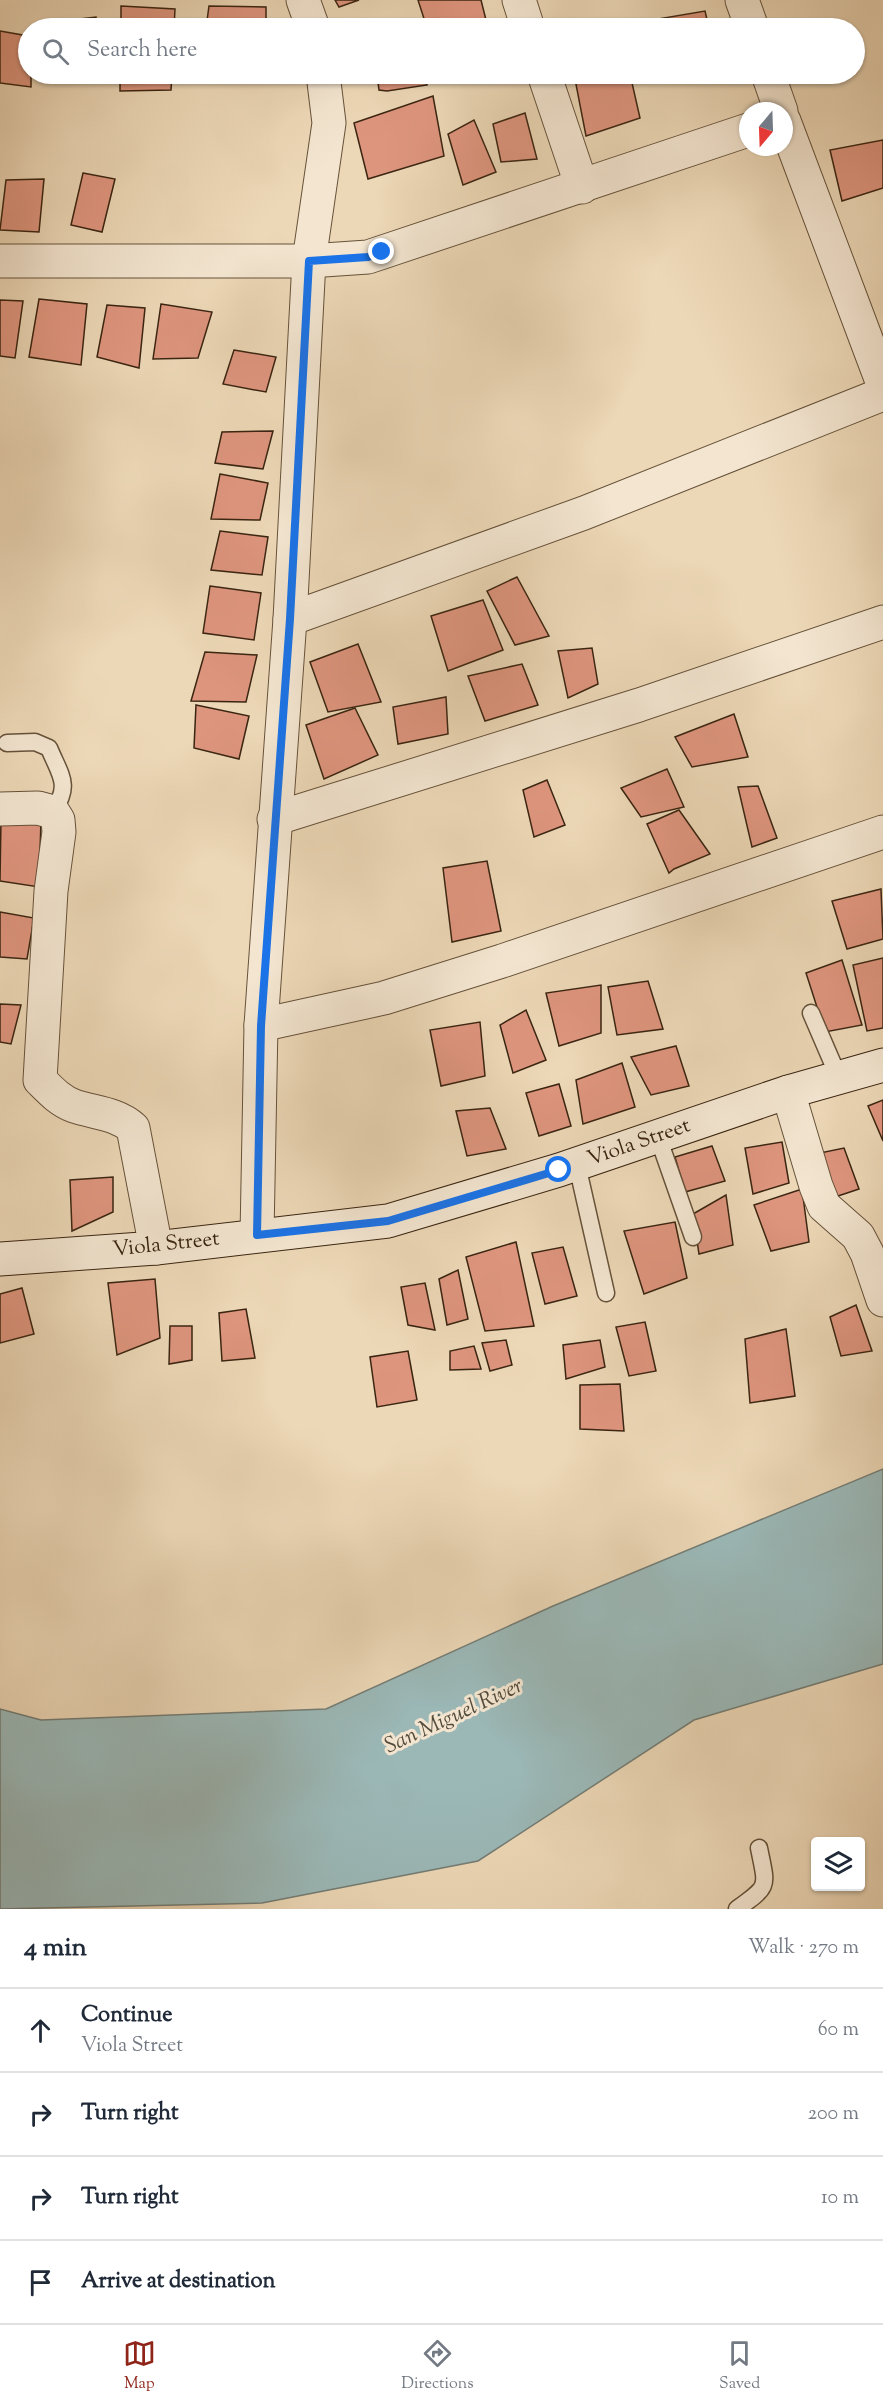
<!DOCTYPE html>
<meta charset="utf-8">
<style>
:root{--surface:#fff;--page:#f6f6f7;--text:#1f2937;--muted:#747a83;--line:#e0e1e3;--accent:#8f2418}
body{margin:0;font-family:"Sorts Mill Goudy",serif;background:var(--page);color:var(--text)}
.controls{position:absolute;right:18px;bottom:18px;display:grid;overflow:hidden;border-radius:6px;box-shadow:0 2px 4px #0004}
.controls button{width:54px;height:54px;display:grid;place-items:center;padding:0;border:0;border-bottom:2px solid var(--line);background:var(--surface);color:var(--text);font:30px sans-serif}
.compass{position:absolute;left:739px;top:102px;width:54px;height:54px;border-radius:50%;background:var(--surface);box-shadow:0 2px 4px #0004;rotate:199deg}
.stop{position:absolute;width:18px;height:18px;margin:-14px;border:4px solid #1a73e8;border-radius:50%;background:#fff}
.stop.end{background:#1a73e8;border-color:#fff;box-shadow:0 2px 6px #0008}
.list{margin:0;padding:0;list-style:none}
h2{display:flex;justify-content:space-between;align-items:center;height:78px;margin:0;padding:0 24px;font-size:26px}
h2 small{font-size:20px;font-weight:400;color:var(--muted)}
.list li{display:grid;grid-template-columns:39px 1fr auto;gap:18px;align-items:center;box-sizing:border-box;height:84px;padding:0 24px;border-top:2px solid var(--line)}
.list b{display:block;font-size:22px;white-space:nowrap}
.list p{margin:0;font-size:20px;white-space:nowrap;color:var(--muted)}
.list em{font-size:20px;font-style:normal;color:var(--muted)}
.icon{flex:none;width:33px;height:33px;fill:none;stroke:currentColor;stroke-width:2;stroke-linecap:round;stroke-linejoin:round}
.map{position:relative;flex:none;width:883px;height:1909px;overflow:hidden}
.search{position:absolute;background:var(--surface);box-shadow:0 2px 4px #0004;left:18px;right:18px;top:18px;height:66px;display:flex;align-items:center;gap:15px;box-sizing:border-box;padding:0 21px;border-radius:33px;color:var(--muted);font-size:22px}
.sheet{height:414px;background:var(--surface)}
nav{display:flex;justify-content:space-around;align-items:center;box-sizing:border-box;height:84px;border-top:2px solid var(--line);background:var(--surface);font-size:16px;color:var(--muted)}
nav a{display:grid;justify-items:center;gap:3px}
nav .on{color:var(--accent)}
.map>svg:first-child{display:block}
.water{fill:#9bb8b7;stroke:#747d75;stroke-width:1.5}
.building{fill:#de957e;stroke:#3a2511;stroke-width:1.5}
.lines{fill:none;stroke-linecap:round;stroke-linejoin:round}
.lane-casing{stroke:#66523a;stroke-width:19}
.street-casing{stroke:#66523a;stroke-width:35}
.secondary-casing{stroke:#3a2511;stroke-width:35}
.lane{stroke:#f3e5d0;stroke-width:16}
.street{stroke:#f3e5d0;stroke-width:33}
.secondary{stroke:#f3e5d0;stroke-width:33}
.route{stroke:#1a73e8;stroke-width:8}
.labels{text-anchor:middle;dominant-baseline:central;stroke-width:6;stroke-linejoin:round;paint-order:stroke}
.street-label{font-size:21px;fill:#3a2511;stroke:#f3e5d0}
.water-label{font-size:22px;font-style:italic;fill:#524a3a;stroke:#f3e5d0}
</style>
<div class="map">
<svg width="883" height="1909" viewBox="0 0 883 1909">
<rect width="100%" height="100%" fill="#ecd7b6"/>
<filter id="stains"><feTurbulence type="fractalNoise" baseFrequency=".00333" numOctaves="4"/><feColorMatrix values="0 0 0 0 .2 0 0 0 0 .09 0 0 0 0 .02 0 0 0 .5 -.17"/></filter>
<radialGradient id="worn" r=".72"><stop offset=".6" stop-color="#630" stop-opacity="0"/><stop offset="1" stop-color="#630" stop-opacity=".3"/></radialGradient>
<polygon class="water" points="883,1469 883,1664 694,1720 478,1861 262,1903 0,1909 0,1709 41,1720 326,1709 553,1606"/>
<g class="building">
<polygon points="335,0 359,0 339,7"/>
<polygon points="418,0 481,0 488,28 427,28"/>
<polygon points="121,6 175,9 174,28 121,28"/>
<polygon points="209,6 266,7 266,28 206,28"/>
<polygon points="705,11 709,28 642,28 640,22"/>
<polygon points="96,17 97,28 47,28 45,23"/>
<polygon points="0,31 28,36 28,74 31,74 31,87 0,83"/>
<polygon points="64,74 105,74 107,83 68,83"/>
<polygon points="120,74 172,74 171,90 120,91"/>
<polygon points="377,74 422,74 427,85 387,91 379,90"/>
<polygon points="574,74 630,74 640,118 586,136"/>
<polygon points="433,96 444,156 368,179 354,123"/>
<polygon points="525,113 537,159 501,162 493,124"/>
<polygon points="474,120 496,172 463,185 448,134"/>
<polygon points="883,140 883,188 842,201 830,150"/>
<polygon points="83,173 115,179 102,232 71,225"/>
<polygon points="44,179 39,232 0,230 6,180"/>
<polygon points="39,299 87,304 81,365 29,357"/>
<polygon points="0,300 23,301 15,358 0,356"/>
<polygon points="161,304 212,312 198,358 153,359"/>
<polygon points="107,305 145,308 139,368 97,357"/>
<polygon points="234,350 276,357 266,392 223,384"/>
<polygon points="273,431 263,469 215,463 222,432"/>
<polygon points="220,474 268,483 260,520 211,519"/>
<polygon points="220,531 268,537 262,575 211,570"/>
<polygon points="517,577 549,636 515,645 487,591"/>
<polygon points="210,586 261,593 254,640 203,633"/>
<polygon points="483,600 503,650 448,671 431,616"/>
<polygon points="358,644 381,702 328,712 310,662"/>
<polygon points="592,648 598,684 568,698 558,651"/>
<polygon points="205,652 257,655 246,702 191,701"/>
<polygon points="522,664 538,705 485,721 468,676"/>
<polygon points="446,697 448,734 398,744 393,707"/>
<polygon points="196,705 249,716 239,759 194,748"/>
<polygon points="355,708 378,755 324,779 306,725"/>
<polygon points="734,714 748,757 692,767 675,737"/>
<polygon points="667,769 684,807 641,817 621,788"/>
<polygon points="547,780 565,825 534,837 523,790"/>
<polygon points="758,786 777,838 752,847 738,787"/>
<polygon points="679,810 710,854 674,869 669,873 647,824"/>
<polygon points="1,818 41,819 39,887 0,881"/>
<polygon points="487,861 501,931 452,942 443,868"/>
<polygon points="881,889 883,939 847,949 832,901"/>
<polygon points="0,912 34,918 27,959 0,957"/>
<polygon points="883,958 883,1028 867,1031 853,965"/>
<polygon points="842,960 862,1025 825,1032 806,973"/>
<polygon points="648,981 663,1029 617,1035 608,987"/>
<polygon points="601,985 601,1033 559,1046 546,993"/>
<polygon points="0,1004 21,1005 11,1044 0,1042"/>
<polygon points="526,1010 546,1060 513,1073 500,1025"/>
<polygon points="480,1022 485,1076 441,1086 430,1030"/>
<polygon points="676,1046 689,1086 651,1095 631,1057"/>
<polygon points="622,1063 635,1107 583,1124 576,1080"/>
<polygon points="559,1084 571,1126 539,1136 526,1093"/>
<polygon points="883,1100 883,1141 868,1106"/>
<polygon points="490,1108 506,1149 467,1156 456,1111"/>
<polygon points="782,1142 789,1183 753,1194 745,1148"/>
<polygon points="712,1146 725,1181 685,1192 675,1157"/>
<polygon points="844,1148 859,1189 829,1199 815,1154"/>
<polygon points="113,1177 113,1212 72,1231 70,1180"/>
<polygon points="802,1189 809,1242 771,1251 754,1205"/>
<polygon points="726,1195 733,1245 699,1254 693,1214"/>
<polygon points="675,1222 687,1278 644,1294 624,1231"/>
<polygon points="516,1242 534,1326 485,1331 466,1257"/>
<polygon points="563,1247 577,1296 545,1304 532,1253"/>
<polygon points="458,1270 468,1319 447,1325 439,1279"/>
<polygon points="155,1279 160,1338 117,1355 108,1283"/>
<polygon points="425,1283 435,1330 408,1325 401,1287"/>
<polygon points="22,1288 34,1334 0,1343 0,1294"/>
<polygon points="856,1305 872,1351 841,1356 830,1317"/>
<polygon points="246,1309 255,1358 222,1361 219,1313"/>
<polygon points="645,1322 656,1371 629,1376 616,1327"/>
<polygon points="170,1326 192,1326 192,1360 169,1364"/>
<polygon points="786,1329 795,1396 750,1403 745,1339"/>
<polygon points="506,1340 512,1365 490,1371 482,1343"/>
<polygon points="600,1340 605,1367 566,1379 563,1345"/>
<polygon points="474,1346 481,1369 450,1370 450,1351"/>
<polygon points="408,1351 417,1400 377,1407 370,1357"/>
<polygon points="620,1384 624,1431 580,1429 580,1385"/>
</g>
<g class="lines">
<g class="lane-casing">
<g id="lane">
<path d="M7 743 35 742 49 748C61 777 71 784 53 812"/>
<polyline points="811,1013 839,1078"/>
<polyline points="658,1137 693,1237"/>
<polyline points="577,1165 606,1293"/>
<path d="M737 1909C770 1885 767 1888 759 1848"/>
</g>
</g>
<g class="street-casing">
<g id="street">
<polyline points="303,0 313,28"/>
<polyline points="519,0 528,28"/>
<polyline points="742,0 752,28"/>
<polyline points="544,74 582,187"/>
<polyline points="768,74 781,111"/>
<polyline points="784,121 883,384"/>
<polyline points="0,261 309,261 368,257 748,130"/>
<polyline points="290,619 584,513 883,394"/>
<path d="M0 809 38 808 53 812 58 820 59 832 51 891 40 1080C50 1090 60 1101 74 1106 95 1113 116 1113 133 1128L156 1248"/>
<polyline points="274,819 639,705 883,622"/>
<polyline points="261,1025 384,998 502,961 883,832"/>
<polyline points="788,1092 816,1186 824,1206 858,1236 867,1253 883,1300"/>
<polyline points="257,1235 261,1025 290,619 309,261 329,123 323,74"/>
</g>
</g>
<g class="secondary-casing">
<polyline id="secondary" points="0,1259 156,1248 388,1221 559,1170 788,1092 883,1065"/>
</g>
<use href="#lane" class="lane"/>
<use href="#street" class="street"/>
<use href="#secondary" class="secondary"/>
</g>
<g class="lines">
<polyline class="route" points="382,252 368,257 309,261 290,619 261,1026 257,1235 388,1221 559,1170"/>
</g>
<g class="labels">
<g class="street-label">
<text transform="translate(639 1143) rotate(-19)">Viola Street</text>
<text transform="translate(166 1245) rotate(-6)">Viola Street</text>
</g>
<g class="water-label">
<text transform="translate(454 1717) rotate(-25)">San Miguel River</text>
</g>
</g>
<rect width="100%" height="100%" filter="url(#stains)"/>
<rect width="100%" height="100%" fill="url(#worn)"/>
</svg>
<div class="controls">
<button><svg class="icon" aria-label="layers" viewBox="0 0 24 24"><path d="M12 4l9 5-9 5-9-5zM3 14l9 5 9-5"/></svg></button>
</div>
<svg class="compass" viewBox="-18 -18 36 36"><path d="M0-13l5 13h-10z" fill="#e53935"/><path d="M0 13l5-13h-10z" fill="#747a83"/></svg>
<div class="stop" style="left:559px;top:1170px"></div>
<div class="stop end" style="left:382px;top:252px"></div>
<div class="search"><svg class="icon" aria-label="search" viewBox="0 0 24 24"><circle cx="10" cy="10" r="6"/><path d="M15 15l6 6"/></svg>Search here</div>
</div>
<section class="sheet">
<h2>4 min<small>Walk · 270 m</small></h2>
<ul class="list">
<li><svg class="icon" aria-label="ahead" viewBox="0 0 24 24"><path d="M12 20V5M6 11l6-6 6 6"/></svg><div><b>Continue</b><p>Viola Street</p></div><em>60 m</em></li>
<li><svg class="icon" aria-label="right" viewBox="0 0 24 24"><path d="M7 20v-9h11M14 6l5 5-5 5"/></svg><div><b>Turn right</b></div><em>200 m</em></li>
<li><svg class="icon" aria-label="right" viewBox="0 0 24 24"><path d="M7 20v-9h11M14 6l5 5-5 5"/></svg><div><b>Turn right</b></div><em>10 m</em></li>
<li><svg class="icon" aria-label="arrive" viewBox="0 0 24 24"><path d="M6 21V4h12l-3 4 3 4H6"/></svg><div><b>Arrive at destination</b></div></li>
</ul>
</section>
<nav>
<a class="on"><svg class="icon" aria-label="map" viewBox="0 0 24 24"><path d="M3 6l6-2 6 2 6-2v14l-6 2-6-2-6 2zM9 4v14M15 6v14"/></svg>Map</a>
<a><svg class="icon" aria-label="directions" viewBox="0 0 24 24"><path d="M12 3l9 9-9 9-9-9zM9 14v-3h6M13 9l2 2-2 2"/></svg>Directions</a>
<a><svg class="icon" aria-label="saved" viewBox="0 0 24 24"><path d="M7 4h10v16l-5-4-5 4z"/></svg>Saved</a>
</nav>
